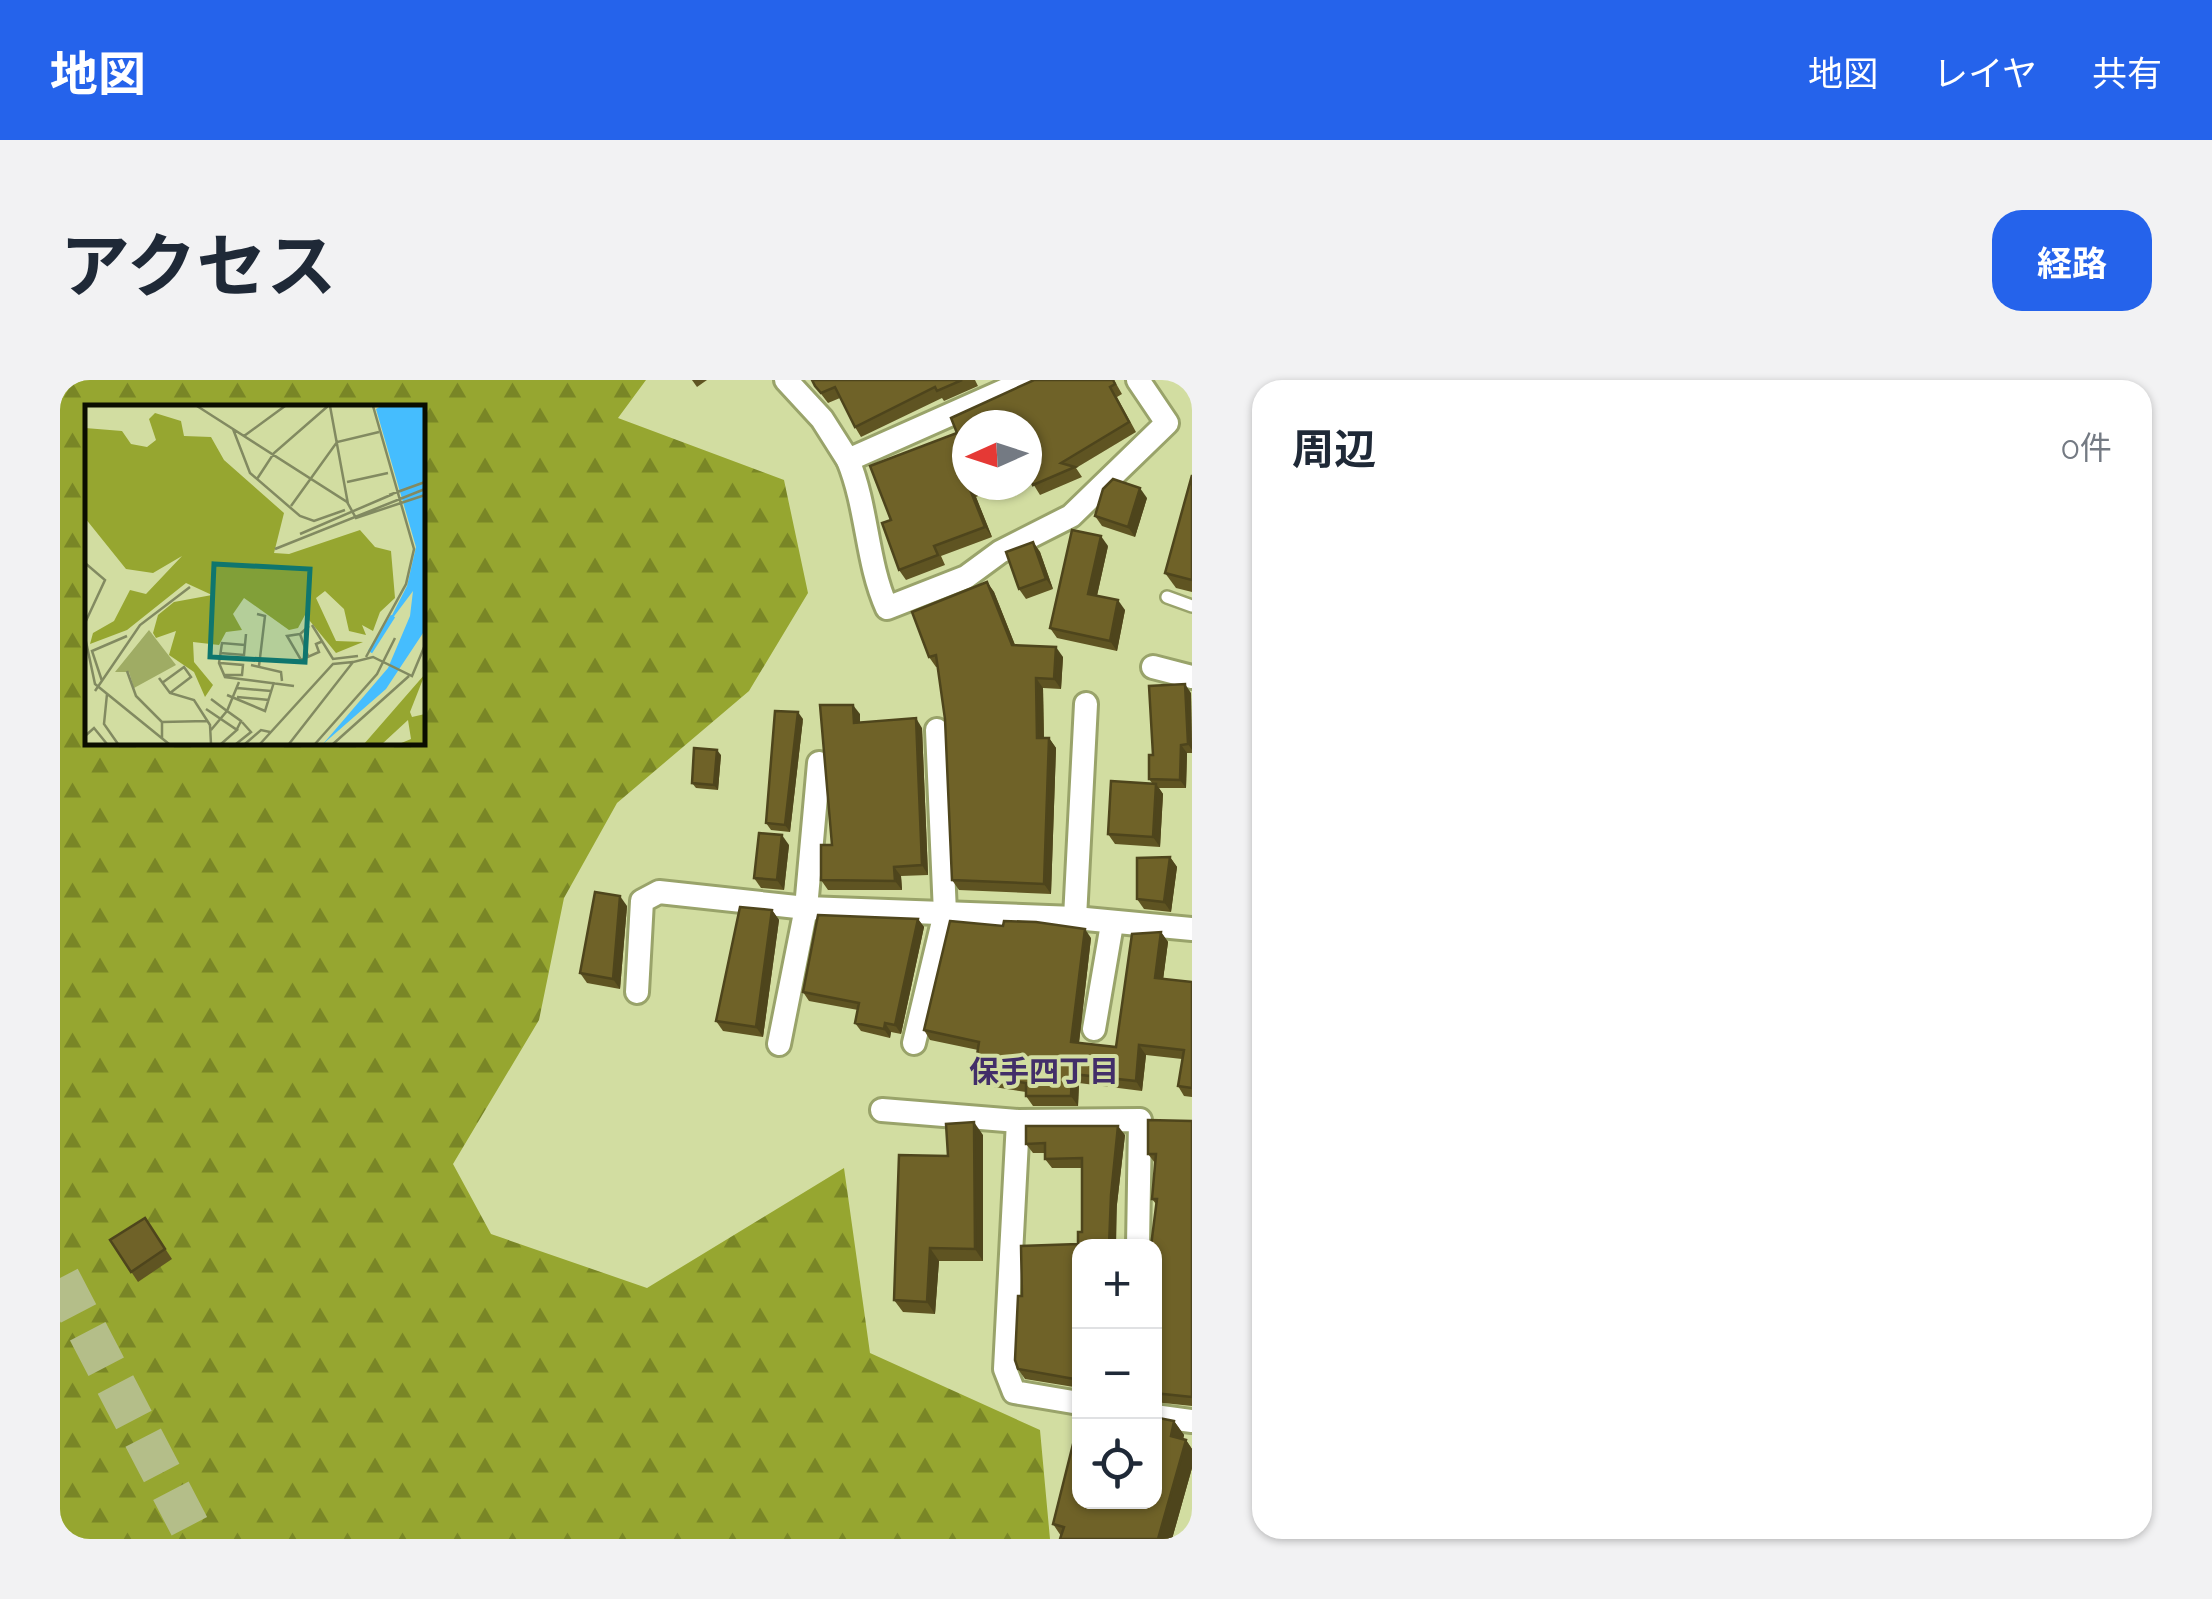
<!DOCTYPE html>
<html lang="ja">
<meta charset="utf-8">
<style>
:root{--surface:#fff;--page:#f2f2f3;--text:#1f2937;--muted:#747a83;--line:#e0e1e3;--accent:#2563eb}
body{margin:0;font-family:Raleway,"Noto Sans JP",sans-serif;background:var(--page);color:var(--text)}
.controls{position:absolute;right:30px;bottom:30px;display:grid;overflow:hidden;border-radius:20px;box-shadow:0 2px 8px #0004}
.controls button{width:90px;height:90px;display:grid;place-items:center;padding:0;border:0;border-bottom:2px solid var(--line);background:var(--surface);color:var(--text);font:50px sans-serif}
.compass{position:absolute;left:892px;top:30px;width:90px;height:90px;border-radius:50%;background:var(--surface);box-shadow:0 2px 8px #0004;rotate:267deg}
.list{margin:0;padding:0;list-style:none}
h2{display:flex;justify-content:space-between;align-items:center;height:130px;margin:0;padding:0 40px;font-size:42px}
h2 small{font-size:32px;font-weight:400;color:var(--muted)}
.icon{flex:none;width:55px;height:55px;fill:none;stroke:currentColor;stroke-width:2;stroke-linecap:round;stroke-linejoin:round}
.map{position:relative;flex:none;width:1132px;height:1159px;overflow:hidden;border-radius:30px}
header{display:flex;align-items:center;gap:60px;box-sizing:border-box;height:140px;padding:0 50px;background:var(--accent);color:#fff}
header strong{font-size:48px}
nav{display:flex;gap:55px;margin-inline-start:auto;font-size:35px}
.intro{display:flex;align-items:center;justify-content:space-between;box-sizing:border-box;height:240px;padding:0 60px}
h1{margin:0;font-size:70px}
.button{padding:25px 45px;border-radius:30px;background:var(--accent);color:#fff;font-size:35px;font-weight:700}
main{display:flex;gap:60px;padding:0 60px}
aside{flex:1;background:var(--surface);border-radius:30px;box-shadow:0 2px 8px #0004}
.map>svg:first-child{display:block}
.forest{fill:url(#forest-firs);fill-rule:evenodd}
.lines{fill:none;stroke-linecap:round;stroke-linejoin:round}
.motorway-tunnel{stroke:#b4be89;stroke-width:40;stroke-dasharray:40 20;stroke-linecap:butt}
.service-casing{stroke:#99a36a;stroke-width:16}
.minor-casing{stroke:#99a36a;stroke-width:28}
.service{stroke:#fff;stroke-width:11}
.minor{stroke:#fff;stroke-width:22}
.wall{fill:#5f5422}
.shaded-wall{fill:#4e451c}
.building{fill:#6f6228;stroke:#4e451c;stroke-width:2.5}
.labels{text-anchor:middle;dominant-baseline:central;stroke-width:8;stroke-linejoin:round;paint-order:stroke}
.neighbourhood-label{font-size:30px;font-weight:bold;fill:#422e69;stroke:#d2dda1}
.inset-river{fill:none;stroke:#45bdfe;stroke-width:5}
.inset-road{fill:none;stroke:#828a61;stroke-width:2.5}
.view{fill:#0f766e;fill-opacity:0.15;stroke:#0f766e;stroke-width:5}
.inset-edge{fill:none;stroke:#0b0e00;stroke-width:5}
</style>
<header>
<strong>地図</strong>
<nav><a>地図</a><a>レイヤ</a><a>共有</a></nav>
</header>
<div class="intro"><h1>アクセス</h1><a class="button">経路</a></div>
<main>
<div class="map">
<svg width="1132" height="1159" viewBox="0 0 1132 1159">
<defs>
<pattern id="forest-firs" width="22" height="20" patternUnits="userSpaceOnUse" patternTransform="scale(2.5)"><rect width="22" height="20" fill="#96a630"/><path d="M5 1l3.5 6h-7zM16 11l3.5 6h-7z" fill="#798626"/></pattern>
</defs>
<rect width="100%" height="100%" fill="#d2dda1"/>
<path class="forest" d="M0 0H586L558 38 724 100 748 213 689 311 557 423 504 518 479 640 393 784 431 854 587 908 784 788 810 973 980 1050 990 1159H0ZM28 28H362V362H28Z"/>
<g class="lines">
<polyline class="motorway-tunnel" points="0,898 136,1159"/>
<g class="service-casing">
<polyline id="service" points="1107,217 1132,226"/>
</g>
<g class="minor-casing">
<g id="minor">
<polyline points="726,0 762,39 788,80 968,0"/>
<path d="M788 80C808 129 806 181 827 228L906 197 940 172 1011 136 1107 43 1078 0"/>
<polyline points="1093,287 1132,297"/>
<polyline points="1015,538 1026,324"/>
<polyline points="577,612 582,521 599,512 746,528 1015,538 1132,549"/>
<polyline points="1034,649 1052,544"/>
<polyline points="854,663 885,533 877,350"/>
<polyline points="719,664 746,528 759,383"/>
<polyline points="822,730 958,741 1080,740 1078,866"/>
<polyline points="958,741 945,989 954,1012 1019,1023"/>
<polyline points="1094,1036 1132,1041"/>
</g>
</g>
<use href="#service" class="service"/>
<use href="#minor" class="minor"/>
</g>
<g class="wall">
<polygon points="632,0 647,0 637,7"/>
<polygon points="752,0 915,0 918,6 884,21 882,18 801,57 795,47 780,18 768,23 755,6"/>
<polygon points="1054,0 1062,14 1057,17 1076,52 1016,88 1022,97 980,115 967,94 967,45 907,105 943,105 916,117 932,157 881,176 885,185 846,200 839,190 831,140 897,53"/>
<polygon points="1132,95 1132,212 1116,208 1105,193"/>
<polygon points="1087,118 1075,157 1042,146 1035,136"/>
<polygon points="973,162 980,172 993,209 966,219 959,209"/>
<polygon points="1048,166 1037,216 1065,230 1057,271 997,258 990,248"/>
<polygon points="927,202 934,212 955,265 1003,277 1001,309 983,308 984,358 989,358 996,368 991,514 899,510 892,500 885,339 878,287 876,287 869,277"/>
<polygon points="1131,313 1132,373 1127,373 1126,408 1099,408 1103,414 1100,467 1055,464 1048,454 1092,403 1089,399 1093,375"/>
<polygon points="800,334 800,342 862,348 868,495 841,496 842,510 768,510 761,500 772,465"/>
<polygon points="743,339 730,452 711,450 706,443"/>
<polygon points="661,375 658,410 636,408 632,403"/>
<polygon points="729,465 724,510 701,508 694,498"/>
<polygon points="1110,477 1117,487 1111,532 1084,529 1077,519"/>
<polygon points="567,526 560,609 527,603 520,593"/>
<polygon points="712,530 719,540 703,657 663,651 656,641"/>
<polygon points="858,539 864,547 841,654 831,652 830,658 801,651 795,643 798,630 749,621 743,612"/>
<polygon points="1101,552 1108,562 1103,599 1132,602 1132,717 1124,716 1118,706 1122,679 1086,675 1082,711 1019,703 1018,726 973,726 966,716 966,712 921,705 914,695 918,670 870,660 864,650 1031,558 1019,663 1056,667"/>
<polygon points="1132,741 1132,1026 1094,1022 1094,866 1096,824 1092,819 1095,783 1088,774"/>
<polygon points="923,755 923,881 879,881 875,934 843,932 834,920 888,776"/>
<polygon points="1065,755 1057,824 1020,866 1020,1008 965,999 958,989 962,916 1018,864 1022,852 1022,788 992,788 985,779 985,773 973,773 966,764"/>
<polygon points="85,838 112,879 78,902 50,860"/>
<polygon points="1114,1041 1124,1055 1123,1059 1126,1060 1132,1069 1132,1088 1112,1159 1000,1159 1001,1156 993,1144"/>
</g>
<g class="shaded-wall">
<polygon points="909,107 916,117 932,157 925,147"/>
<polygon points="1080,108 1087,118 1075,157 1068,147"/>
<polygon points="1041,156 1048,166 1035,224 1028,214"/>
<polygon points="973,162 980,172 993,209 986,199"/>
<polygon points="927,202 934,212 959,275 952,265"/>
<polygon points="1058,220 1065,230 1057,271 1050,261"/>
<polygon points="996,267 1003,277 1001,309 994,299"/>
<polygon points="976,298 983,308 984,368 977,358"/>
<polygon points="1125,304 1131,313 1132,370 1128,364"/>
<polygon points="793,325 800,334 800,352 794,343"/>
<polygon points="738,332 743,339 730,452 725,445"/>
<polygon points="856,338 862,348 868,495 862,485"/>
<polygon points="989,358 996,368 991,514 984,504"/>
<polygon points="1121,365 1127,373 1126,408 1120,400"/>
<polygon points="657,370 661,375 658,410 654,405"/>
<polygon points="1096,404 1103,414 1100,467 1093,457"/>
<polygon points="722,455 729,465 724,510 717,500"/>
<polygon points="1110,477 1117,487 1111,532 1104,522"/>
<polygon points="834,487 841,496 842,510 835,501"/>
<polygon points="560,516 567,526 560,609 553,599"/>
<polygon points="712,530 719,540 703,657 696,647"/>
<polygon points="858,539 864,547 841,654 835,645"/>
<polygon points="1025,549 1031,558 1018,671 1011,662"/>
<polygon points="1101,552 1108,562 1102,608 1095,598"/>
<polygon points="825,643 831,652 830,658 824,649"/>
<polygon points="1079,665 1086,675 1082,711 1076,701"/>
<polygon points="1012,694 1019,703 1018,726 1011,716"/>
<polygon points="914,742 923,755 923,881 915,869"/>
<polygon points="1058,746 1065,755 1057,824 1056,866 1049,866 1051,815"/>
<polygon points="870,868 879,881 875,934 867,922"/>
<polygon points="1114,1041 1124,1055 1121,1070 1111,1056"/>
<polygon points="1126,1060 1132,1069 1132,1088 1112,1159 1098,1159"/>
</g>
<g class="building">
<polygon points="752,0 902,0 877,11 875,7 795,47 775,7 761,13 755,6"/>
<polygon points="974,0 1053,0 1055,4 1050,7 1069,42 1001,83 1015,87 973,105 967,91 967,45 907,45 907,105 913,105 909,107 925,147 874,166 878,175 839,190 822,143 831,140 810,86 897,53 891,38"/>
<polygon points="1132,95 1132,200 1105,193"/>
<polygon points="1053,99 1080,108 1068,147 1035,136 1043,109"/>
<polygon points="1012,150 1041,156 1028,214 1058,220 1050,261 990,248"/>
<polygon points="973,162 986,199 959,209 946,172"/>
<polygon points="927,202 952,265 996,267 994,299 976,298 977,358 989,358 984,504 892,500 885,339 876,275 869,277 852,232"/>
<polygon points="1125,304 1128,364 1121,365 1120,400 1089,399 1089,375 1093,375 1089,306"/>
<polygon points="760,325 793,325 794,343 856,338 862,485 834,487 835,501 761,500 761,465 772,465"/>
<polygon points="715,331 738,332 725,445 706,443"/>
<polygon points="634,368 657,370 654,405 632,403"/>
<polygon points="1051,401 1096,404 1093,457 1048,454"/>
<polygon points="699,453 722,455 717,500 694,498"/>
<polygon points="1110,477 1104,522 1077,519 1077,478"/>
<polygon points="535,512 560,516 553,599 520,593"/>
<polygon points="680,527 712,530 696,647 656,641"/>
<polygon points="758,535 858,539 835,645 825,643 824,649 795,643 799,623 743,612"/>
<polygon points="890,541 943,546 944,541 976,542 1025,549 1011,662 1056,667 1072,554 1101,552 1095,598 1132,602 1132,708 1118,706 1124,670 1079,665 1076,701 1012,694 1011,716 966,716 966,703 914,695 919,662 864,650"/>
<polygon points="1088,740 1132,741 1132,1017 1094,1013 1094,866 1091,866 1097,819 1092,819 1096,774 1088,774"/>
<polygon points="914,742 915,869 870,868 867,922 834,920 839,775 888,776 886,744"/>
<polygon points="966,746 1058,746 1051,815 1049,866 1020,866 1020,1000 958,989 955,980 958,916 962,916 961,866 1018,864 1018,852 1022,852 1022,778 985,779 985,763 966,764"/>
<polygon points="85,838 105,869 71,892 50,860"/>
<polygon points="1020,1036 1020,1122 1094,1122 1094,1037 1114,1041 1111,1056 1126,1060 1098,1159 1000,1159 1004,1147 993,1144"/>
</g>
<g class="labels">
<g class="neighbourhood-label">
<text x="984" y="691">保手四丁目</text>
</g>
</g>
<g transform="translate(25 25)">
<rect width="340" height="340" fill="#d2dda1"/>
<path d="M70 8 96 16 99 31 126 32 139 55 199 108 189 148 204 149 275 125 290 142 306 146 310 193 295 207 288 226 277 220 281 230 264 226 259 204 240 186 231 193 251 236 278 237 251 248 220 210 213 223 204 225 159 193 148 209 157 225 141 227 134 240 108 237 109 257 128 280 120 292 109 267 84 250 91 226 71 233 68 228 73 210 89 197 127 190 101 178 42 225 5 239 8 228 29 216 45 185 61 189 97 151 68 168 41 164 0 113V23L37 26 46 39 62 42 71 35 64 14ZM340 269 325 307 327 312 340 309V339H314L326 334 323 315 297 339H279Z" fill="#96a630"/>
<path d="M64 225 91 260 49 283 44 267H30Z" fill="#9fac64"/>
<path d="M296 1H340V225L301 284 238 339 303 263 325 211 328 186 301 222 322 181 331 142 291 4Z" fill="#45bdfe"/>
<path class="inset-river" d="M285 247 308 211"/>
<path class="inset-road" d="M112 1 262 97 271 113 340 90M245 1 263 99M148 24 165 68 215 111 229 116 260 105M159 31 200 1M172 74 189 48 243 1M262 77 303 68M304 90 340 77M206 101 252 37 294 27M215 129 308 89M190 144 340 84M0 158 20 175 0 218M172 209 180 211 174 261M227 220 248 254 273 251M215 229 202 231 216 255 234 247 231 239 238 236M0 232 10 279 84 339M160 240 137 238 134 258 140 272 209 281M135 248 159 250 161 229M223 251 215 229 224 221M281 252 321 179 329 144 288 1M135 258 158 260 157 270H139M166 260 196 267 197 276M42 266 51 291 77 317V333M74 273 85 288 109 295 125 320 126 339M17 276 7 246 42 231M77 278 99 262 106 272 85 288M152 283 186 286M10 286 55 220 105 182M22 289 19 319 33 339M142 290 180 306 189 277M152 292 184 295M126 294 142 306 154 277M121 304 152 325 136 339M77 317 122 316M126 325 142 306 156 316 152 324M0 331 9 323 22 339M151 339 166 327 157 317M160 339 176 325 185 327M175 339 248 259 268 257M204 339 268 257 288 252 327 271 340 240M230 339 292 269 310 233M248 339 324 271"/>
<path class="view" d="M129 159 225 164 220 257 125 252Z"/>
<rect width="340" height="340" class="inset-edge"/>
</g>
</svg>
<div class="controls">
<button>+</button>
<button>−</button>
<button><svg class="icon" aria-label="locate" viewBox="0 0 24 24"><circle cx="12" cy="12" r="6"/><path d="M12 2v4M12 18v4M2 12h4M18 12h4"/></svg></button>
</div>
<svg class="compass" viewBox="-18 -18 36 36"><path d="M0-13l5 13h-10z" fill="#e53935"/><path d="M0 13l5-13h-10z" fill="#747a83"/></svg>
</div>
<aside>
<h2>周辺<small>0件</small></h2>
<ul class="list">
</ul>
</aside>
</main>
